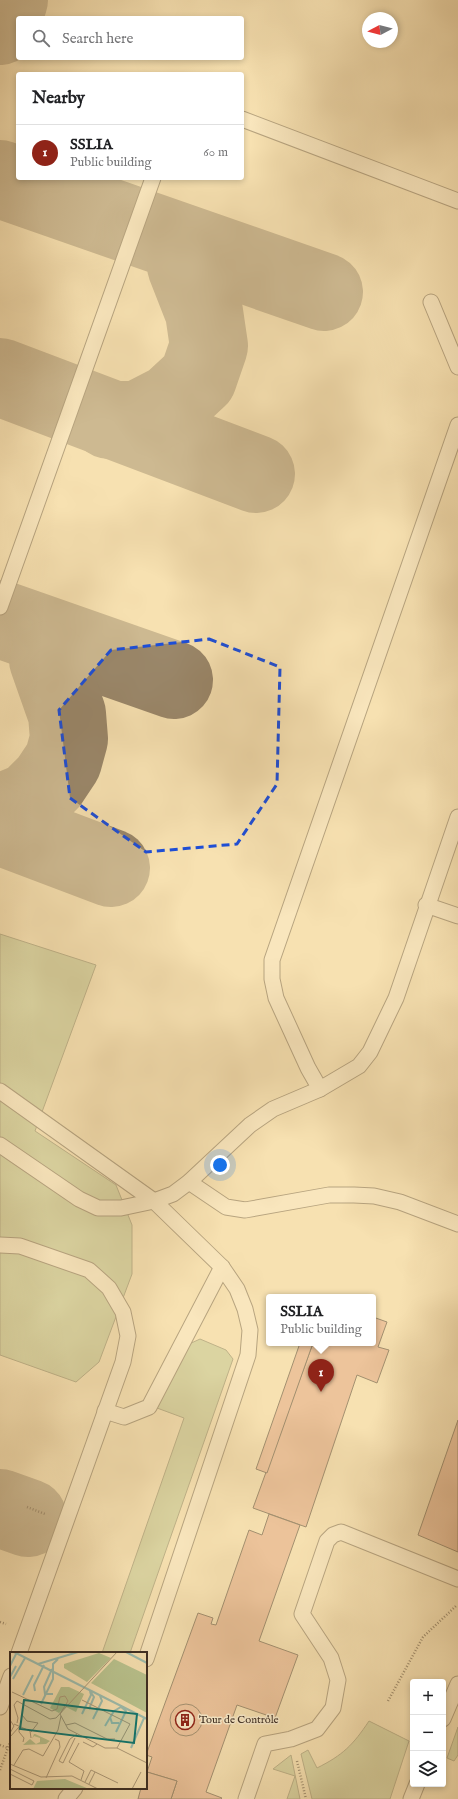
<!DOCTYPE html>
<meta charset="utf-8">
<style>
:root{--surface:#fff;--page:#f2f2f2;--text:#202124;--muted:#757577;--line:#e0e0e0;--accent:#8f2418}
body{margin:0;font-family:"IM FELL English",serif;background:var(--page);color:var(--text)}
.controls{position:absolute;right:12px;bottom:12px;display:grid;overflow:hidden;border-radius:4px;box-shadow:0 2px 6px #0003}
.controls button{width:36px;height:36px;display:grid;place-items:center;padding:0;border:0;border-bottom:1px solid var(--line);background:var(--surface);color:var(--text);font:20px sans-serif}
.compass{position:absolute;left:362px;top:12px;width:36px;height:36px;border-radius:50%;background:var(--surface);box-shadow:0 2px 6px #0003;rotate:263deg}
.you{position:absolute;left:220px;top:1165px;width:14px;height:14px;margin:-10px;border:3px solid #fff;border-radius:50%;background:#1a73e8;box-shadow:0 0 0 6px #1a73e833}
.badge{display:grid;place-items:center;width:26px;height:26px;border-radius:50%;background:var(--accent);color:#fff;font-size:13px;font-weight:700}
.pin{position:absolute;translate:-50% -33px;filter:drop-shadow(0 1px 2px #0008)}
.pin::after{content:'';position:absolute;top:21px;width:14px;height:12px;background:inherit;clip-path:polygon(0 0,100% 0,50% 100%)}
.popup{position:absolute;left:266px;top:1294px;width:110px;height:52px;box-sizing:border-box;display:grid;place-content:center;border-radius:4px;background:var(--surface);filter:drop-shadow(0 1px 3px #0005);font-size:13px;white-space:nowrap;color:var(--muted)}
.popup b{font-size:15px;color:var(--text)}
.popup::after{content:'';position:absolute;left:50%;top:100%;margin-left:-8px;border:8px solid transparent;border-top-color:var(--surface)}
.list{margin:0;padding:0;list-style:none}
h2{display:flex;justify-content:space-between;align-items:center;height:52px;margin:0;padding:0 16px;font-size:17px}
h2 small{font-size:13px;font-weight:400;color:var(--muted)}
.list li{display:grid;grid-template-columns:26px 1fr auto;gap:12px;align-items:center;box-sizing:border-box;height:56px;padding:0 16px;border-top:1px solid var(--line)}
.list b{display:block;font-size:15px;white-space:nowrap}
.list p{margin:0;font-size:13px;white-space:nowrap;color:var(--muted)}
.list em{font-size:13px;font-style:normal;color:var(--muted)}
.icon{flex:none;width:22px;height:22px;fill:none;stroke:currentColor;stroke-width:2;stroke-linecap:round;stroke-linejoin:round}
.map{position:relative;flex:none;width:458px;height:1799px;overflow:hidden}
.search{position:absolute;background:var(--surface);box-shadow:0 2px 6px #0003;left:16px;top:16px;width:228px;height:44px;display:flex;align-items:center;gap:10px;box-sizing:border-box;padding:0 14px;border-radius:4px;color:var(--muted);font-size:15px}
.panel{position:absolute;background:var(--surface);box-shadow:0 2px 6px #0003;left:16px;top:72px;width:228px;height:108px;border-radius:4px}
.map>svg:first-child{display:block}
.green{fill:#b9c38e;stroke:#7a7858}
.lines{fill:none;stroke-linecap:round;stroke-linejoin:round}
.taxiway{stroke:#9a876a;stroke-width:78}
.building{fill:#dfa080;stroke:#3c2d22}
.lane-casing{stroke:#6b5a46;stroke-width:17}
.path{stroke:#3c2d22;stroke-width:2.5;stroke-dasharray:1 2;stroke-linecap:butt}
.lane{stroke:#faeccc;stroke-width:15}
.marked{fill:none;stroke:#1d4ed8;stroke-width:3;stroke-dasharray:8 5;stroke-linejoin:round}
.labels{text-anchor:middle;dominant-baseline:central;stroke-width:3;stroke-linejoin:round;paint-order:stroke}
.poi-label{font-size:11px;fill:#3c2d22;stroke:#faeccc;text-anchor:start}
.inset-river{fill:none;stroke:#9dbdae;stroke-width:2}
.inset-road{fill:none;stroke:#ac9978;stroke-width:1}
.view{fill:#0f766e;fill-opacity:0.15;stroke:#0f766e;stroke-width:2}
.inset-edge{fill:none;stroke:#3c2d22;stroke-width:2}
</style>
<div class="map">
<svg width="458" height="1799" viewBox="0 0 458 1799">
<rect width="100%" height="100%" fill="#f7e1b1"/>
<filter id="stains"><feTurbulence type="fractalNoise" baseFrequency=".005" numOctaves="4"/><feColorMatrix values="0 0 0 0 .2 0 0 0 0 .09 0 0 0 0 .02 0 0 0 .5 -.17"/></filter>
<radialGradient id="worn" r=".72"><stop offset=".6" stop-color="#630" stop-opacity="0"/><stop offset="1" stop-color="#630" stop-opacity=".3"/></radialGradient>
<g class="green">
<polygon points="0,934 96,965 35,1131 116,1185 132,1225 132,1274 99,1362 76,1382 0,1355"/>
<polygon points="200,1339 226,1350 233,1359 130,1653 102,1653 184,1418 157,1408 187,1345"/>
<path d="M369 1721 409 1741 390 1799H312L301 1754 308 1750 317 1768C343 1755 353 1745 369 1721Z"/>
<polygon points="458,1727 458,1755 454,1761 447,1758"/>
<polygon points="291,1755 300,1799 287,1799 295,1776 273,1769"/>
</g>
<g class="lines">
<g class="taxiway">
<polyline points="0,26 9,0"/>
<polyline points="0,179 324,292"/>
<polyline points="0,377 256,474"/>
<polyline points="109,420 138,420 171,403 198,378 209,346 204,312 186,266"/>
<polyline points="0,619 174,680"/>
<polyline points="0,813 4,812 30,801 49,782 63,761 69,739 67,714 48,660"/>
<polyline points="0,826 111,868"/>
<polyline points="0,1508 28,1518"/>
</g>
</g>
<g class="building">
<polygon points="373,1317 387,1322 378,1347 389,1350 377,1383 357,1375 306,1527 253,1508 313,1343 373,1343"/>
<polygon points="300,1343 313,1343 267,1473 256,1469"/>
<polygon points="458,1420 458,1552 418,1535"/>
<polygon points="269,1514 300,1525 259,1641 298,1655 275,1718 237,1705 206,1792 222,1798 221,1799 171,1799 177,1781 147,1772 152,1757 146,1755 198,1613 213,1618 211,1624 216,1625 249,1530 262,1535"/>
<circle cx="186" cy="1720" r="16"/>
<polygon points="147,1772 177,1781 171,1799 138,1799 141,1788 146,1788"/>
</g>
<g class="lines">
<g class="lane-casing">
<g id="lane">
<polyline points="242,119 458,201"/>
<polyline points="431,302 458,367"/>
<polyline points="0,607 153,178"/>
<polyline points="426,905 458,916"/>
<polyline points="320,1089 308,1068 276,998 272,979 272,960 458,425"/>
<polyline points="0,1091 154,1201 222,1267 237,1289 245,1309 250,1330 248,1355 146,1659"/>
<polyline points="0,1145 79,1199 98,1208 121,1208 154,1201 173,1194 189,1182 250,1125 273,1109 320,1089 359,1066 370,1052 396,998 458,817"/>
<polyline points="189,1182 226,1207 245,1210 329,1195 354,1195 374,1196 400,1202 458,1224"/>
<polyline points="0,1245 20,1246 89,1270 109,1288 123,1312 128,1336 123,1362 19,1653"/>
<polyline points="105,1411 124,1417 149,1407 222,1267"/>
<polyline points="0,1707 11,1676"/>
<polyline points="443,1719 458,1684"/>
<polyline points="66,1799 75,1788"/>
<polyline points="246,1799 265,1744 291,1739 317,1729 333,1708 338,1680 331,1658 302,1614 327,1541 333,1535 341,1532 458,1579"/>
<polyline points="411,1799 417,1784"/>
</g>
</g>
<g class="path">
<polyline points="27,1507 45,1514"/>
<polyline points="0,1622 6,1624"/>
<polyline points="388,1701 423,1637 457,1605"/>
<polyline points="0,1745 8,1748"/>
<polyline points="297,1761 306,1799"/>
<polyline points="0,1770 11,1739"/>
</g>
<use href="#lane" class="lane"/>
</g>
<path d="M0 0H458V1799H0ZM209 639 280 667 277 784 237 844 146 852 70 798 59 710 111 650Z" fill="#f7e1b1" fill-opacity=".55" fill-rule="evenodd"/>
<path class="marked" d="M209 639 280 667 277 784 237 844 146 852 70 798 59 710 111 650Z"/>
<defs>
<g id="building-ring" transform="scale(1)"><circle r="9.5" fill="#faeccc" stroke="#8f2418" stroke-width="1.5"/><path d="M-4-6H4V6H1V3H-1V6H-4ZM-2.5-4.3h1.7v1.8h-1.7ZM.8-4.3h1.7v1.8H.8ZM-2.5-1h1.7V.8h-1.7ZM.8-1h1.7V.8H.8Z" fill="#8f2418"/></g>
</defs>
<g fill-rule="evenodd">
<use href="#building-ring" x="185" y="1720"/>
</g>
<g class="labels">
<g class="poi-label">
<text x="199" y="1720">Tour de Contrôle</text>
</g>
</g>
<g transform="translate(10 1652)">
<rect width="137" height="137" fill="#f7e1b1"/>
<path d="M89 1 101 6 77 30 54 16V12ZM104 7 137 23V61L81 31ZM51 35H59L74 42 66 60 56 55 49 61 40 56ZM24 82H25L40 89 36 92 13 93 20 87 26 92 30 90V86L24 84 22 87ZM55 127 79 137H23L27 129Z" fill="#b9c38e"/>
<path class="inset-river" d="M4 0 137 67M116 0 137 11M28 12 68 0M0 14 6 2M42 17 34 35 35 42H43M0 25 6 14M3 27 15 6M25 39 24 33 34 13M13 43 23 23M31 52 43 27V12L48 7M104 59 111 55 116 59 106 80M72 62 81 43 80 39 84 45 79 57M100 65 102 71H109M83 67 92 49 90 44M95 74 104 59M121 96 134 66"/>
<path class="inset-road" d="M2 40 42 59 47 57 50 45 55 44 58 49 50 62 58 77 95 96H107L137 111M72 48 120 72 107 96M12 63 17 69 28 71 21 80M0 68 4 74 0 81M7 71 8 66 4 53 7 49 40 67 46 66 107 0M4 72 20 79 21 86M56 73 65 71 97 87H105M9 76V80L14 86 13 90M0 85 9 75M65 86 53 111 49 109 60 87 67 82M73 90 83 95 87 92M69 91 59 110 74 119 71 128M0 112 31 125 62 124 88 137M4 113 13 98 19 97 33 104 48 78 51 64M0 117 24 129 22 133 0 122M36 126 50 95 49 89 45 87M75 130 81 118 108 131M79 132 85 120M122 137 131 120"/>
<path class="view" d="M14 48 127 62 124 91 10 77Z"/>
<rect width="137" height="137" class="inset-edge"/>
</g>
<rect width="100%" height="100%" filter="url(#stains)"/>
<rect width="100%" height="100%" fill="url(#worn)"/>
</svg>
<div class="controls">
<button>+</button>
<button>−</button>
<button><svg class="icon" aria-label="layers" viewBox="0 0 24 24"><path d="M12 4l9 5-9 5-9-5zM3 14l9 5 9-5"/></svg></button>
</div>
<svg class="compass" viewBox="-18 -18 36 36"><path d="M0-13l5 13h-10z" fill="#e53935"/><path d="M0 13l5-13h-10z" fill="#757577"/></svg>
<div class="you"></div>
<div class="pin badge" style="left:321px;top:1392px">1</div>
<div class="popup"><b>SSLIA</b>Public building</div>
<div class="search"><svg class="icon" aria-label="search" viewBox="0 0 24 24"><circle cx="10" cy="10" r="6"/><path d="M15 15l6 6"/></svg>Search here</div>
<section class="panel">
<h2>Nearby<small></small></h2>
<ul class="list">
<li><span class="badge">1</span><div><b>SSLIA</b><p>Public building</p></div><em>60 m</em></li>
</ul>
</section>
</div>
